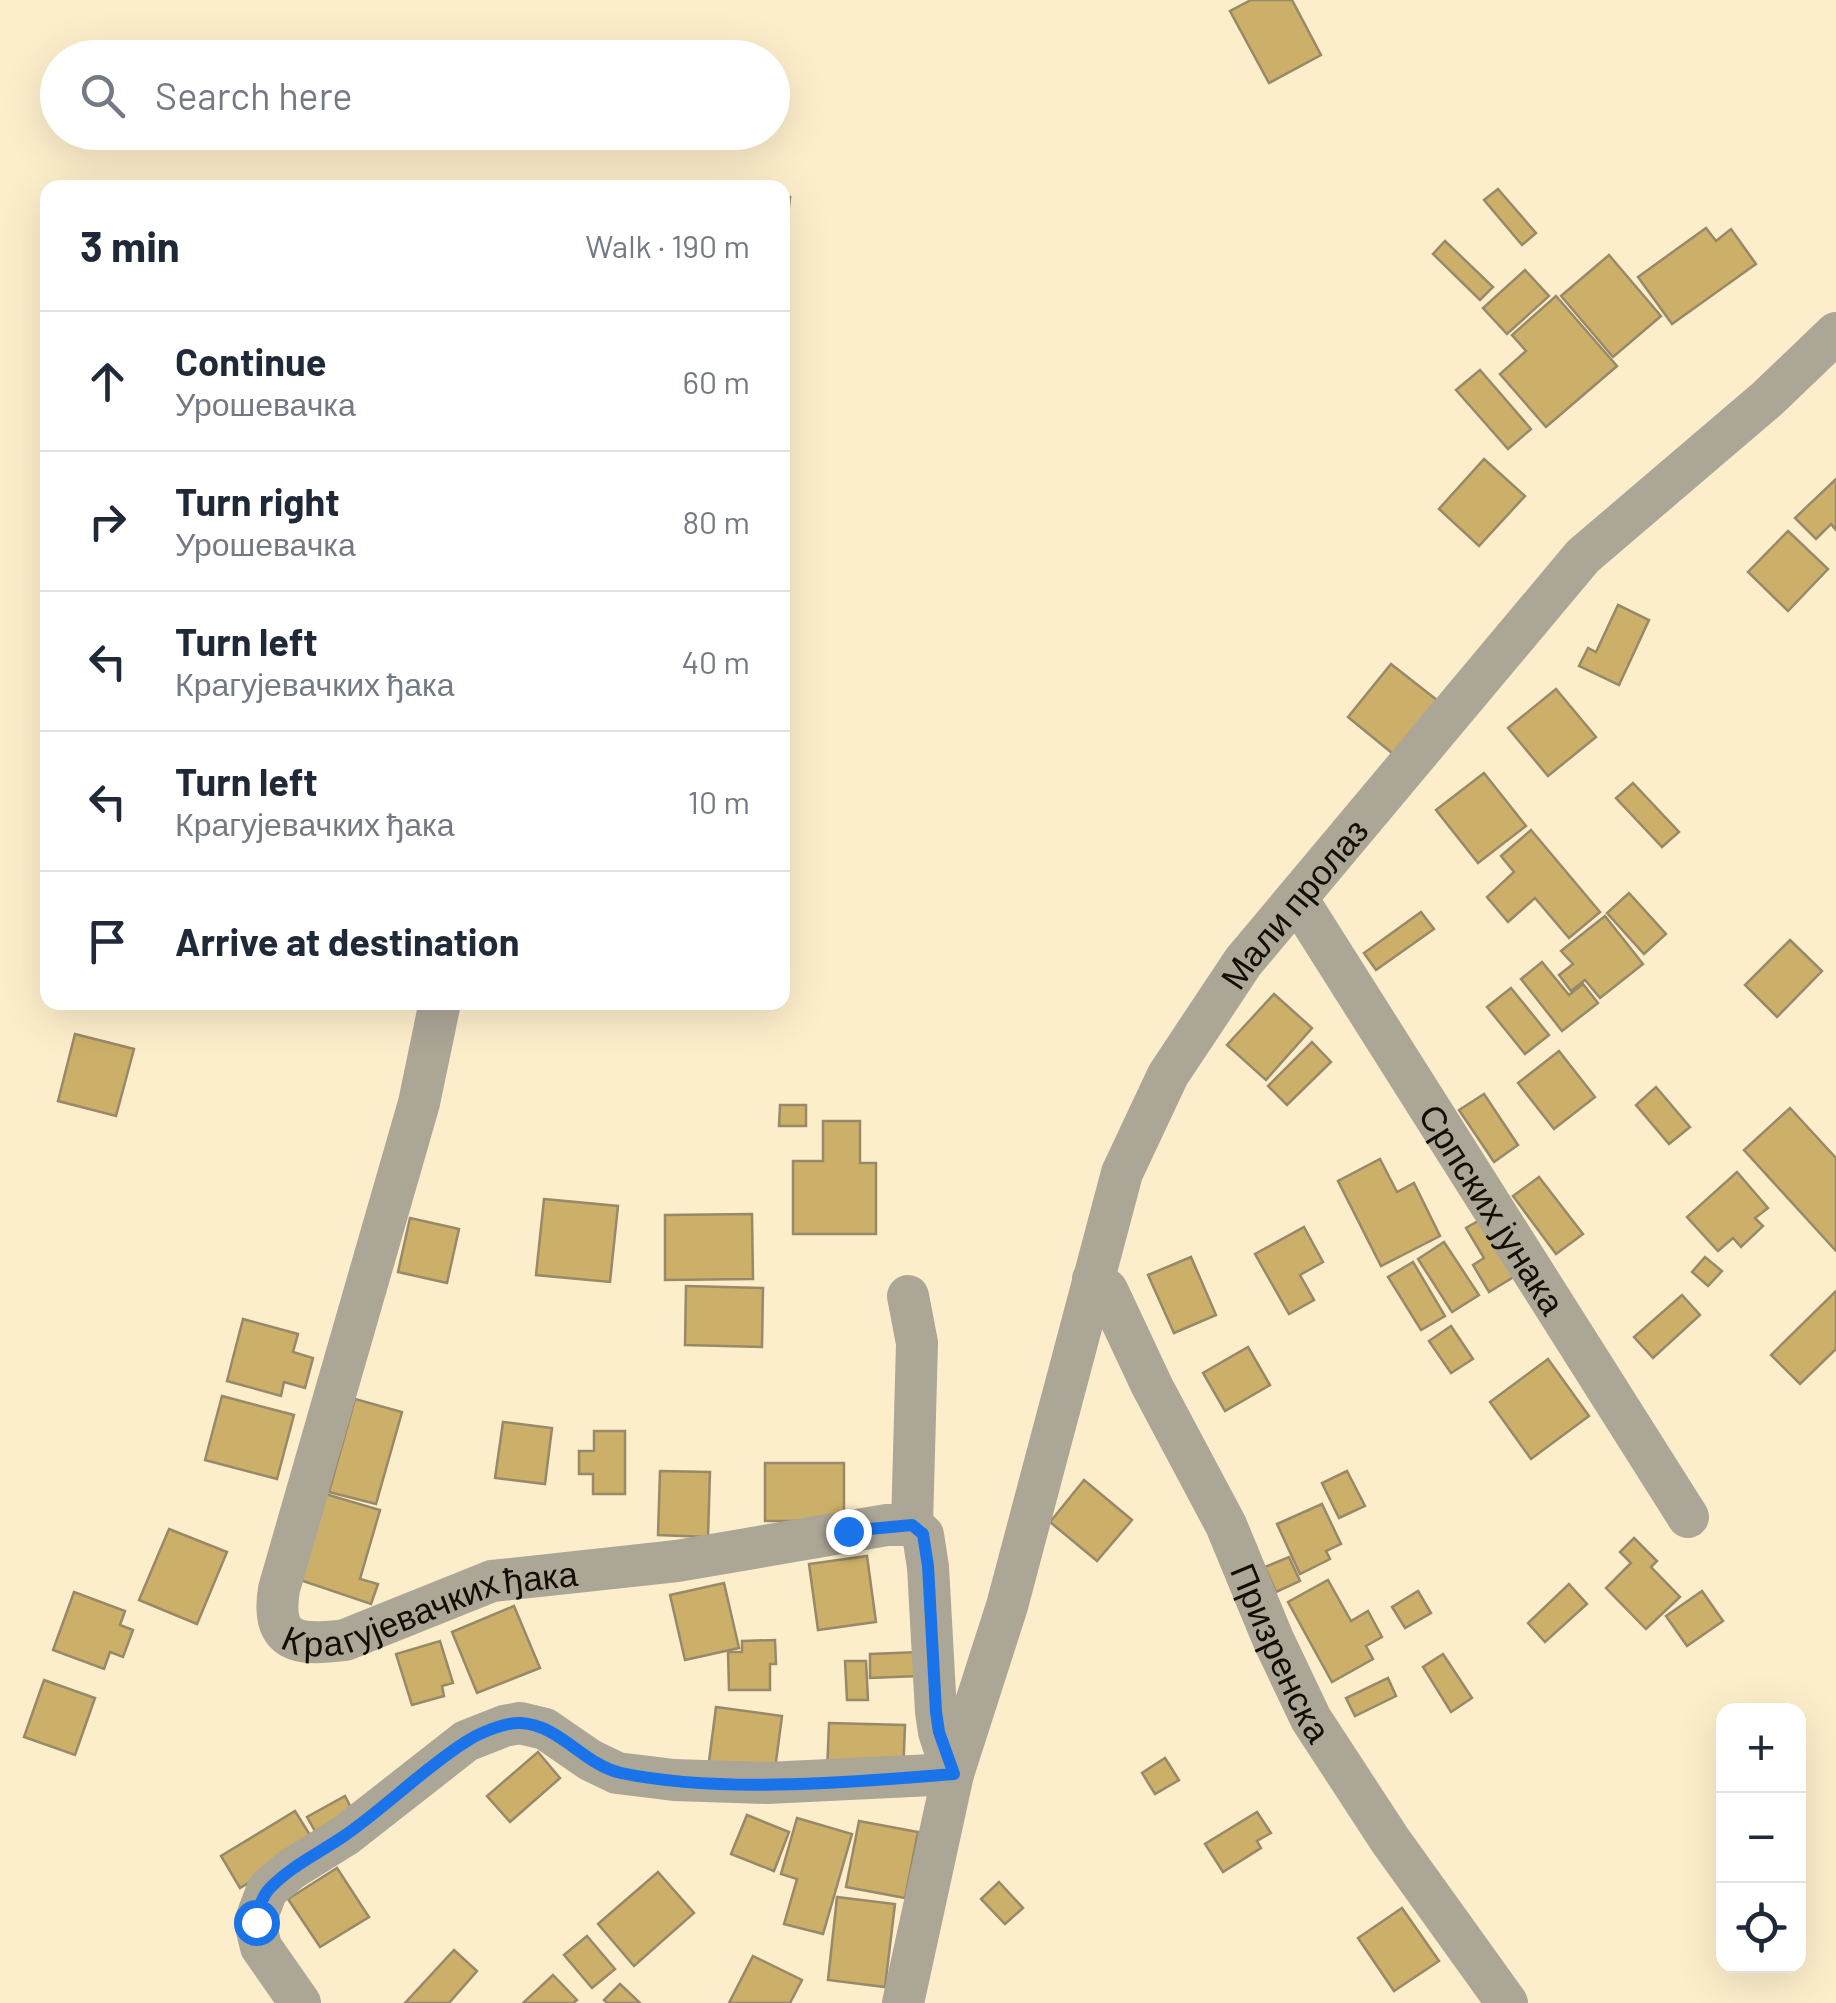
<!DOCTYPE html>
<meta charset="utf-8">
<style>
:root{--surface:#fff;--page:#f6f6f7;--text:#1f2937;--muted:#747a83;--line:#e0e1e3}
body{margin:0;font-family:Barlow,sans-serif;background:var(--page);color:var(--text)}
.controls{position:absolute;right:30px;bottom:30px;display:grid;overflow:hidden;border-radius:20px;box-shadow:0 10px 40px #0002}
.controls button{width:90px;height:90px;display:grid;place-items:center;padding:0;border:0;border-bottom:2px solid var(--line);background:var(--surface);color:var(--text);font:50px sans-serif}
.stop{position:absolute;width:30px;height:30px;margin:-22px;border:8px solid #1a73e8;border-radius:50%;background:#fff}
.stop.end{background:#1a73e8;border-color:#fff;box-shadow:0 2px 10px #0008}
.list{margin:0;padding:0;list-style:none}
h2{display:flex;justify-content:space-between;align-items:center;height:130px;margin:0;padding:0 40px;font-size:42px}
h2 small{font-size:32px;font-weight:400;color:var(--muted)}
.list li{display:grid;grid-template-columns:65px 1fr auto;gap:30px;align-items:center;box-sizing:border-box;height:140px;padding:0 40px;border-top:2px solid var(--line)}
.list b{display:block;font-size:38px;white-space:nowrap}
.list p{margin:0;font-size:32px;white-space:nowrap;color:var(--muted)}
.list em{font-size:32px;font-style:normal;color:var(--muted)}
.icon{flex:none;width:55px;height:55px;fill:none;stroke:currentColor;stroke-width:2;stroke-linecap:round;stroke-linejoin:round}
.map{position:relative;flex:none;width:1836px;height:2003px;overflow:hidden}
.search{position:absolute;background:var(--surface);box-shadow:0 10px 40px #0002;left:40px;top:40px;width:750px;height:110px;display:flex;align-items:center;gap:25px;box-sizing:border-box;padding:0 35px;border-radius:55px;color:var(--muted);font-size:38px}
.panel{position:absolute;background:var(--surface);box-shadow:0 10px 40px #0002;left:40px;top:180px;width:750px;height:830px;border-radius:20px}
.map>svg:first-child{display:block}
.building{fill:#ccaf68;stroke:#978969;stroke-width:2.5}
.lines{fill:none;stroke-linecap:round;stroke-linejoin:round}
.minor{stroke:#aca697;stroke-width:42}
.route{stroke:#1a73e8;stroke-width:12}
.labels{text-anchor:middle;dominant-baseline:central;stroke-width:9;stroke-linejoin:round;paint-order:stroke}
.street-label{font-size:35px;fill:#130e03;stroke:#fcfcfc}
</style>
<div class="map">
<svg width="1836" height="2003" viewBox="0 0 1836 2003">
<rect width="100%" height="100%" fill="#fdeecb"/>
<g class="building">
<polygon points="1251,0 1292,0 1321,55 1269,83 1230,11"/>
<polygon points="1498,189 1536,233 1522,245 1484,200"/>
<polygon points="782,196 790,197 782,273"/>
<polygon points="1706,228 1716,241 1731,229 1756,264 1672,324 1638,277"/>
<polygon points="1445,241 1493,287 1480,300 1433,254"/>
<polygon points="1609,255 1661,316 1613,357 1561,296"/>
<polygon points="1525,270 1549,296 1507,334 1483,308"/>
<polygon points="1556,296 1617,366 1546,427 1500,374 1526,351 1512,335"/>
<polygon points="1480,370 1531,429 1508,449 1456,390"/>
<polygon points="1484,459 1525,496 1479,546 1439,509"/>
<polygon points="1836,479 1836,530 1831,524 1816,539 1795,518"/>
<polygon points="1788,531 1828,569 1788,611 1748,572"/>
<polygon points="1618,605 1649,620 1619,685 1579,666 1588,648 1596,652"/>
<polygon points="1391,664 1442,704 1398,758 1348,717"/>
<polygon points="1556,689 1596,737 1548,776 1508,728"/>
<polygon points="1484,773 1526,826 1478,863 1436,810"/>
<polygon points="1633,783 1679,832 1662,847 1616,798"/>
<polygon points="1531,830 1600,912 1569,938 1535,898 1508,922 1487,897 1514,872 1501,856"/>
<polygon points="1629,893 1666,934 1644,954 1607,913"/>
<polygon points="1421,912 1434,929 1376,970 1364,953"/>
<polygon points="1605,916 1643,964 1600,998 1585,980 1571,991 1559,975 1573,964 1561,951"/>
<polygon points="1790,940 1822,971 1777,1017 1745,985"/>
<polygon points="1542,962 1569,995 1583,984 1598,1003 1562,1031 1521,979"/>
<polygon points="1511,988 1549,1035 1525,1054 1487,1007"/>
<polygon points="1274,994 1312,1028 1266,1080 1227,1045"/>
<polygon points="75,1034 134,1049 116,1116 58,1101"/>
<polygon points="1312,1042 1331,1062 1287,1105 1268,1086"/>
<polygon points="1559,1051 1595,1097 1554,1129 1518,1083"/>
<polygon points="1656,1087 1690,1127 1669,1144 1636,1105"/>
<polygon points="1484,1094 1518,1145 1494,1162 1459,1110"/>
<polygon points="780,1105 806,1105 806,1126 779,1126"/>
<polygon points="1790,1108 1836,1158 1836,1251 1744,1150"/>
<polygon points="823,1121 860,1121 860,1163 876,1163 876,1234 793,1234 793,1161 823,1161"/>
<polygon points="1380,1159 1397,1192 1414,1183 1440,1236 1381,1266 1338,1181"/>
<polygon points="1737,1172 1768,1208 1755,1218 1763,1226 1741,1247 1733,1238 1718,1251 1687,1217"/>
<polygon points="1539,1177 1583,1234 1556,1254 1513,1196"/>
<polygon points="544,1199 618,1206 610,1282 536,1275"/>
<polygon points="752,1214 753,1279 665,1280 665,1215"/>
<polygon points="1485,1217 1520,1273 1489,1292 1473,1265 1484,1258 1466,1228"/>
<polygon points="410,1218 459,1229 447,1283 398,1272"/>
<polygon points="1304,1227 1323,1262 1300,1275 1314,1300 1289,1314 1255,1254"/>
<polygon points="1444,1242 1479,1295 1452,1312 1418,1259"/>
<polygon points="1191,1257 1216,1315 1174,1333 1148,1275"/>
<polygon points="1705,1257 1722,1271 1708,1286 1692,1272"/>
<polygon points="1413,1262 1445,1316 1421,1330 1388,1277"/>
<polygon points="686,1286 763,1288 762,1347 685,1345"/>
<polygon points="1836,1291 1836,1349 1800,1384 1771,1355"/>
<polygon points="1682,1295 1700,1315 1653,1358 1634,1337"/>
<polygon points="243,1319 298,1334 293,1352 313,1358 305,1388 284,1382 281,1396 227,1381"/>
<polygon points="1451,1326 1473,1359 1451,1373 1429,1341"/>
<polygon points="1248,1347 1270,1385 1225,1411 1203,1373"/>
<polygon points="1548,1359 1589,1416 1531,1459 1490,1402"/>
<polygon points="222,1396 294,1415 277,1479 205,1460"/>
<polygon points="355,1399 402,1412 376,1504 329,1492"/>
<polygon points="503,1422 552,1428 545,1484 495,1478"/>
<polygon points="594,1431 625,1431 625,1494 593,1494 593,1474 579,1474 579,1451 594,1451"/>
<rect x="765" y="1463" width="79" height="58"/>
<polygon points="660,1471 710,1472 708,1537 658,1535"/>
<polygon points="1347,1471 1365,1506 1339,1518 1322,1483"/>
<polygon points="1084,1480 1132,1520 1097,1561 1050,1522"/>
<polygon points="322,1493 380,1510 360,1579 378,1584 371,1604 297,1579"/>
<polygon points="1322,1504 1341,1544 1326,1551 1330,1559 1300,1574 1277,1524"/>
<polygon points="169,1529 227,1552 197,1624 139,1600"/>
<polygon points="1634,1538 1657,1561 1651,1567 1680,1597 1646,1629 1606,1588 1631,1563 1620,1552"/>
<polygon points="867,1556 876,1622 818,1630 809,1564"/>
<polygon points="1289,1557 1300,1581 1276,1592 1265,1567"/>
<polygon points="1328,1580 1351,1621 1368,1611 1382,1637 1366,1646 1373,1659 1332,1682 1288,1602"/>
<polygon points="724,1583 739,1648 685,1660 670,1595"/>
<polygon points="1569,1584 1587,1604 1545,1642 1528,1623"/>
<polygon points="1418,1591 1431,1613 1405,1628 1392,1607"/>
<polygon points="1702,1591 1723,1621 1687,1646 1666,1616"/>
<polygon points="74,1592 125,1611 120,1625 133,1630 123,1657 110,1652 104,1669 53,1650"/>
<polygon points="514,1606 540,1668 477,1693 452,1632"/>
<polygon points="775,1640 776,1664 770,1664 770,1690 729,1690 728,1652 742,1652 742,1641"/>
<polygon points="440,1641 453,1683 442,1686 444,1696 412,1705 396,1654"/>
<polygon points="919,1652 919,1676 870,1678 870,1654"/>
<polygon points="1443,1654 1472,1698 1451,1712 1423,1667"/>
<polygon points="845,1661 866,1661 868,1700 847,1700"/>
<polygon points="1388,1678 1396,1696 1355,1716 1346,1698"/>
<polygon points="44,1680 95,1698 75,1755 24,1737"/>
<polygon points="716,1707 782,1716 774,1777 708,1769"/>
<polygon points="829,1723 905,1725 903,1777 827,1774"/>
<polygon points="538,1752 560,1778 510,1822 487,1796"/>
<polygon points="1165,1758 1179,1780 1155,1794 1142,1773"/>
<polygon points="345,1796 358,1821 320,1840 307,1817"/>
<polygon points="295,1811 315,1843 240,1888 221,1856"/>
<polygon points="1257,1812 1271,1833 1257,1841 1261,1848 1223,1872 1205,1844"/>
<polygon points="747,1815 789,1832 774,1871 731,1854"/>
<polygon points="797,1818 852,1834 823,1934 784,1924 797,1879 781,1874"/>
<polygon points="859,1821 918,1832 905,1898 846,1887"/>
<polygon points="337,1868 369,1917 320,1947 288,1899"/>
<polygon points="658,1872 694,1913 634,1966 598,1924"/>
<polygon points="999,1882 1023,1908 1005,1924 981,1899"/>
<polygon points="837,1897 895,1904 885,1987 828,1980"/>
<polygon points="1402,1908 1439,1961 1394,1991 1358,1938"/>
<polygon points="587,1936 615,1969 592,1988 564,1955"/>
<polygon points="454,1950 477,1971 449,2003 405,2003"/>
<polygon points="753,1956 802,1980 790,2003 729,2003"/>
<polygon points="553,1975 577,2000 573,2003 523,2003"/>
<polygon points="620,1984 640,2003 607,2003 604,2000"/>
</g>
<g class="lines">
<g class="minor">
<path id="s1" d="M1298 900 1688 1517"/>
<path id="s2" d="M440 1002 419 1103 279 1589C270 1644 299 1646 345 1640L492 1581 677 1561 887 1525H912L923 1535 928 1567 936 1712 939 1732 953 1774"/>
<path id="s3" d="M1093 1279 1107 1290 1152 1386 1226 1525 1273 1639 1311 1719 1390 1840 1507 2003"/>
<polyline points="908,1296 917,1343 912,1525"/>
<polyline points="300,2003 261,1947 255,1922 267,1890 290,1870 346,1835 466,1741 504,1726 520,1723 545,1729 590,1760 617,1773 674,1780 767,1783 953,1774"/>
<path id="s4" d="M903 2003 953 1774 1007 1606 1122 1173 1168 1075 1243 962 1583 556 1767 399 1836 333"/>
</g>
</g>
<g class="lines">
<path class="route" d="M256 1922C259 1910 261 1897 270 1888 291 1866 319 1853 344 1836 386 1807 422 1770 464 1743 477 1734 504 1722 521 1723 560 1725 584 1765 621 1773 722 1794 851 1782 954 1774L939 1732 936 1712 928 1566 923 1534 912 1525 848 1531"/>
</g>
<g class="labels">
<g class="street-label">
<text stroke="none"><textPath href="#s4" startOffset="1180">Мали пролаз</textPath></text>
<text stroke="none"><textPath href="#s1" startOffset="365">Српских јунака</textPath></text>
<text stroke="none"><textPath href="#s2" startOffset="808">Крагујевачких ђака</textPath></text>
<text stroke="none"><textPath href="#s3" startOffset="420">Призренска</textPath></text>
</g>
</g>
</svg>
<div class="controls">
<button>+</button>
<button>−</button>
<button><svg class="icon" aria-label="locate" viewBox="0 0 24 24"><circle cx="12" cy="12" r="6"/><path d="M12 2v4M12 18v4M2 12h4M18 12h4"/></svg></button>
</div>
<div class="stop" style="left:256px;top:1922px"></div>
<div class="stop end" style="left:848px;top:1531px"></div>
<div class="search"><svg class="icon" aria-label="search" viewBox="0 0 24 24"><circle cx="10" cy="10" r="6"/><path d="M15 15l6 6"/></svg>Search here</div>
<section class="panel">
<h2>3 min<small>Walk · 190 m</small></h2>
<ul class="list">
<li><svg class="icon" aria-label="ahead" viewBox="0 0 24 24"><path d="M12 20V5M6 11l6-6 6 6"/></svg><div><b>Continue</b><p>Урошевачка</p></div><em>60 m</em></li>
<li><svg class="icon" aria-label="right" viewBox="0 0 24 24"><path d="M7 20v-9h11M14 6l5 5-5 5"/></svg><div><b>Turn right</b><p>Урошевачка</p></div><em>80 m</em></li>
<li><svg class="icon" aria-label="left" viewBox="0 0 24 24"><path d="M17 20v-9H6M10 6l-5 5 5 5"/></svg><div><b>Turn left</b><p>Крагујевачких ђака</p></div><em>40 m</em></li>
<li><svg class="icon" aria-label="left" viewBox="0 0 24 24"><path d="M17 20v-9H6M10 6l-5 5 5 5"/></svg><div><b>Turn left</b><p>Крагујевачких ђака</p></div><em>10 m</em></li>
<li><svg class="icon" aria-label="arrive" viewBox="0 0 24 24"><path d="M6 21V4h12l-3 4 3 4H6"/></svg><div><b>Arrive at destination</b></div></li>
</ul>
</section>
</div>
